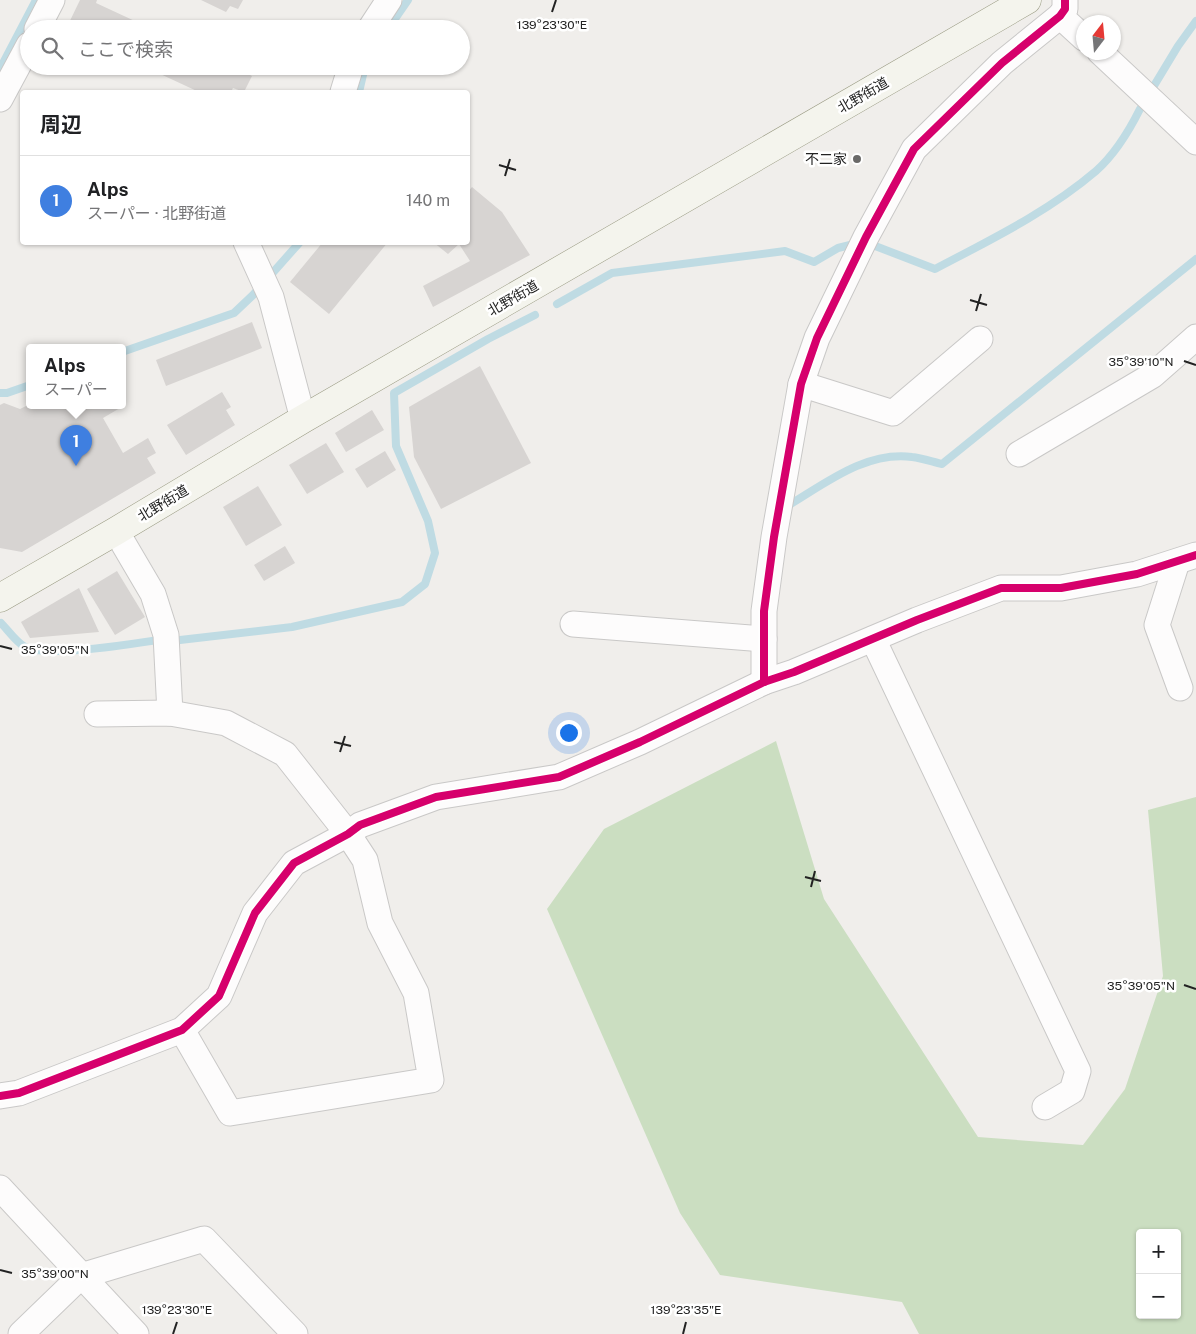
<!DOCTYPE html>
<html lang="ja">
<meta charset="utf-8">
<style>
:root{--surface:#fff;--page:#f6f6f6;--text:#202124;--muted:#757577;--line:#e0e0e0;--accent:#0b8043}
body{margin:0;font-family:"Public Sans","Noto Sans JP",sans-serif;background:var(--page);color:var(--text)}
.controls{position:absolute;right:15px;bottom:15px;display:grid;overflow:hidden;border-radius:5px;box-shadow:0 1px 4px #0004}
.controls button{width:45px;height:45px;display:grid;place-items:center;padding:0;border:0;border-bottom:1px solid var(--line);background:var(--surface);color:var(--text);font:25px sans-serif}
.compass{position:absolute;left:1076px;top:15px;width:45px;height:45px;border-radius:50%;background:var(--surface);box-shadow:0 1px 4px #0004;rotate:16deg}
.you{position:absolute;left:568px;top:732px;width:18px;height:18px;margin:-12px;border:4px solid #fff;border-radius:50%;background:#1a73e8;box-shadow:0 0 0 8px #1a73e833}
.badge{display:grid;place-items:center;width:32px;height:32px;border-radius:50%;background:var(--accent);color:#fff;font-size:16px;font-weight:700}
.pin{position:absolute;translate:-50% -41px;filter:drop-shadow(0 1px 2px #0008)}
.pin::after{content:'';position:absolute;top:26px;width:18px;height:15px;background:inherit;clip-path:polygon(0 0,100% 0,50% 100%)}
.popup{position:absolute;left:26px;top:344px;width:100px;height:65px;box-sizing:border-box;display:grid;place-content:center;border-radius:5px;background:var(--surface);filter:drop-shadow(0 1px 4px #0005);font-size:16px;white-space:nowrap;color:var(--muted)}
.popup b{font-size:19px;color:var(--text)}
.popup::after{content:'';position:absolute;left:50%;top:100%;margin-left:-10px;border:10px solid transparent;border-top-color:var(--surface)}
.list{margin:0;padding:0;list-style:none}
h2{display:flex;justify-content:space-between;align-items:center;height:65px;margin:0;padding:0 20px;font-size:21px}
h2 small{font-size:16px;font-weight:400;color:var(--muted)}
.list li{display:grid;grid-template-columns:32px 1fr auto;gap:15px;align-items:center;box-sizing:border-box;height:90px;padding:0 20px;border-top:1px solid var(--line)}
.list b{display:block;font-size:19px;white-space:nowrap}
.list p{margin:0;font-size:16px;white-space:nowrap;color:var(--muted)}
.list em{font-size:16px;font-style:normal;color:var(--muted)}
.icon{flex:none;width:28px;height:28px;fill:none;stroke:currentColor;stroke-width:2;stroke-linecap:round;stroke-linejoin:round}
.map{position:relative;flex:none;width:1196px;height:1334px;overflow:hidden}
.search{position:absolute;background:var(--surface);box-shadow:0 1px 4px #0004;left:20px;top:20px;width:450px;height:55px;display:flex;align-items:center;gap:12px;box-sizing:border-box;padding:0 18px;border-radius:28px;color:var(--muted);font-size:19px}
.panel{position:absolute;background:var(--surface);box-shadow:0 1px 4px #0004;left:20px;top:90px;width:450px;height:155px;border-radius:5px}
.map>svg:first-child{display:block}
.forest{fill:#cbdec1;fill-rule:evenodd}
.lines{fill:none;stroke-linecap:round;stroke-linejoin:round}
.stream{stroke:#bfdbe3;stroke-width:8}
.building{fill:#d7d4d2}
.street-casing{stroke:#c9c8c7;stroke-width:27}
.secondary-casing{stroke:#999a82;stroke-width:29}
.street{stroke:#fdfcfc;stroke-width:25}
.secondary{stroke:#f4f4ed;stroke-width:28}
.cycleway-casing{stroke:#fff;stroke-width:11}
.cycleway{stroke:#d6006c;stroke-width:8}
.ticks{fill:none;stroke:#222;stroke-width:2}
.poi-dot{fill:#6a6968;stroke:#fff;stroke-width:2}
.labels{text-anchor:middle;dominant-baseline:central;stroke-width:5;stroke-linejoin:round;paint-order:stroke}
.street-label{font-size:14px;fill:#222;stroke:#fff}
.poi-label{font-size:14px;fill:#222;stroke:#fff;text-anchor:end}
.ticks-label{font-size:12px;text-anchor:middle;fill:#222;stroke:#fff;stroke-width:5;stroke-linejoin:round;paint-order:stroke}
</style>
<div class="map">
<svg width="1196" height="1334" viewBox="0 0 1196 1334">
<rect width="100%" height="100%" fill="#f0eeeb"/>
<path class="forest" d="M776 741 824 899 978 1137 1083 1145 1125 1089 1163 976 1148 810 1196 797V1334H919L902 1302 720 1275 680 1213 547 909 604 829ZM1140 1233H1177V1315H1140Z"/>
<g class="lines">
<g class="stream">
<polyline points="388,29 408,0"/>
<polyline points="0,69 36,0"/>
<polyline points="359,92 365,66"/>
<polyline points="1149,94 1178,46 1196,21"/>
<path d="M870 244 935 269C990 240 1048 212 1096 171 1114 155 1129 131 1140 109"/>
<polyline points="557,304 612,273 785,251 814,262 838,248 850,245"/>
<polyline points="122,352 234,313 253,295 300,242"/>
<polyline points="0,393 7,393 30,385"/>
<path d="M789 505C826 483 866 451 912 457 922 458 933 462 942 464L1196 259"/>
<path d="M1 623C8 630 16 642 25 647 47 658 131 644 158 640"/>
<polyline points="180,640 292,627 402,602 425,584 435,553 428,521 396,446 394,393 488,339 535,315"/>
</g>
</g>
<g class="building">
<polygon points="80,0 97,0 96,3 152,29 66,29"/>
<polygon points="201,0 243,0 238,9 230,6 226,12"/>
<polygon points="143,66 232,66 252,76 244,92 233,88 231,92 199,92"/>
<polygon points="472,187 502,212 530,255 433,307 423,286 470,261 459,244 448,254 433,242 468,242 468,192"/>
<polygon points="323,242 388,242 329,314 290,282"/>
<polygon points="252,322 262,348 166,386 156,360"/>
<polygon points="480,366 531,463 441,509 414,457 409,407"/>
<polygon points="222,392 231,407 226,410 235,425 186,455 167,425"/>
<polygon points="4,403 20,409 30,404 43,405 45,408 51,405 118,405 120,408 103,418 123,453 148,438 156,453 147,458 156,473 22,552 0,548 0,405"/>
<polygon points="372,410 384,430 346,452 335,433"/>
<polygon points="326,443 344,472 307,494 289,465"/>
<polygon points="385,451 396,470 367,488 355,469"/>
<polygon points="258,486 282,525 246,546 223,507"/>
<polygon points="285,546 295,563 264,581 254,565"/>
<polygon points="117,571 145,617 115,635 87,589"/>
<polygon points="79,588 99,632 30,638 21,622"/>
</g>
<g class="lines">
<g class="street-casing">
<g id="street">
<polyline points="1060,16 1084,38"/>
<polyline points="37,29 52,0"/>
<polyline points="370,29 389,0"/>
<polyline points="1100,52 1196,142"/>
<polyline points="343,92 351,66"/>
<polyline points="0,99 29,45"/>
<polyline points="246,242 271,297 303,419"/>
<polyline points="801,384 893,413 980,339"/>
<polyline points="1019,454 1153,375 1196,337"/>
<polyline points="116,531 153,594 166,635 170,713"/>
<polyline points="1177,562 1157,625 1180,688"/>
<polyline points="573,624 764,639"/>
<polyline points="873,639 1078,1071 1072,1091 1045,1107"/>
<polyline points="764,682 764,611 774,537 801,384 817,338 866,237 914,149 1002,63 1060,16 1065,9 1065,0"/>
<polyline points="97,714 170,713 226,723 285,754 348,834 365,860 380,923 416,993 431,1080 230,1113 182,1030"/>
<polyline points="0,1096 19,1093 182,1030 219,996 255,913 294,863 348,834 360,825 436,797 559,777 640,742 764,682 794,672 917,620 1001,588 1061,588 1137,574 1196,555"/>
<polyline points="0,1188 136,1334"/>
<polyline points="21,1334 81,1276 204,1239 295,1334"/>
</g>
</g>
<g class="secondary-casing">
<polyline id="secondary" points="0,598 116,531 303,419 1027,0"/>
</g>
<use href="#street" class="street"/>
<use href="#secondary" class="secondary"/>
<g class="cycleway-casing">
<g id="cycleway">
<polyline points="764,682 764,611 774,537 801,384 817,338 866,237 914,149 1002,63 1060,16 1065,9 1065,0"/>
<polyline points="0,1096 19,1093 182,1030 219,996 255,913 294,863 348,834 360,825 436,797 559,777 640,742 764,682 794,672 917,620 1001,588 1061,588 1137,574 1196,555"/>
</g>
</g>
<use href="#cycleway" class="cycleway"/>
</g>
<path class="ticks" d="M552 12 556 0M499 165 516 170M505 176 510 159M970 300 987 305M976 311 981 294M1184 361 1196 365M0 646 12 649M334 742 351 746M340 752 345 736M805 877 821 881M811 887 815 871M1184 985 1196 989M0 1270 12 1273M173 1334 177 1322M683 1334 686 1322"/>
<circle class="poi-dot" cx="857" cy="159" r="5"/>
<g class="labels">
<g class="street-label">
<text transform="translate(863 95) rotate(-30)">北野街道</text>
<text transform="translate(513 298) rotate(-30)">北野街道</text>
<text transform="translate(163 503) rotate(-31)">北野街道</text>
</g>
<g class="poi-label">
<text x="847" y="159">不二家</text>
</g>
</g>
<g class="ticks-label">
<text x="552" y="29">139°23'30"E</text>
<text x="1141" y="366">35°39'10"N</text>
<text x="55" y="654">35°39'05"N</text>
<text x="1141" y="990">35°39'05"N</text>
<text x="55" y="1278">35°39'00"N</text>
<text x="177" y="1314">139°23'30"E</text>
<text x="686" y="1314">139°23'35"E</text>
</g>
</svg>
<div class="controls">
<button>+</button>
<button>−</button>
</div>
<svg class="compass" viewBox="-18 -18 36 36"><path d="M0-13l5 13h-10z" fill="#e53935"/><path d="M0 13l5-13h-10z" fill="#757577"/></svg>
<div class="you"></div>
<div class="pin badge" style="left:76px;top:466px;background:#3f7fe0">1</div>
<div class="popup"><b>Alps</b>スーパー</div>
<div class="search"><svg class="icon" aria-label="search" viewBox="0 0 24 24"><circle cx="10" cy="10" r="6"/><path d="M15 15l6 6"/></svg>ここで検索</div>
<section class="panel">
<h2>周辺<small></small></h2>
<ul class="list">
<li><span class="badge" style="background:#3f7fe0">1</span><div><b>Alps</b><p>スーパー · 北野街道</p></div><em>140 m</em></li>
</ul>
</section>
</div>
